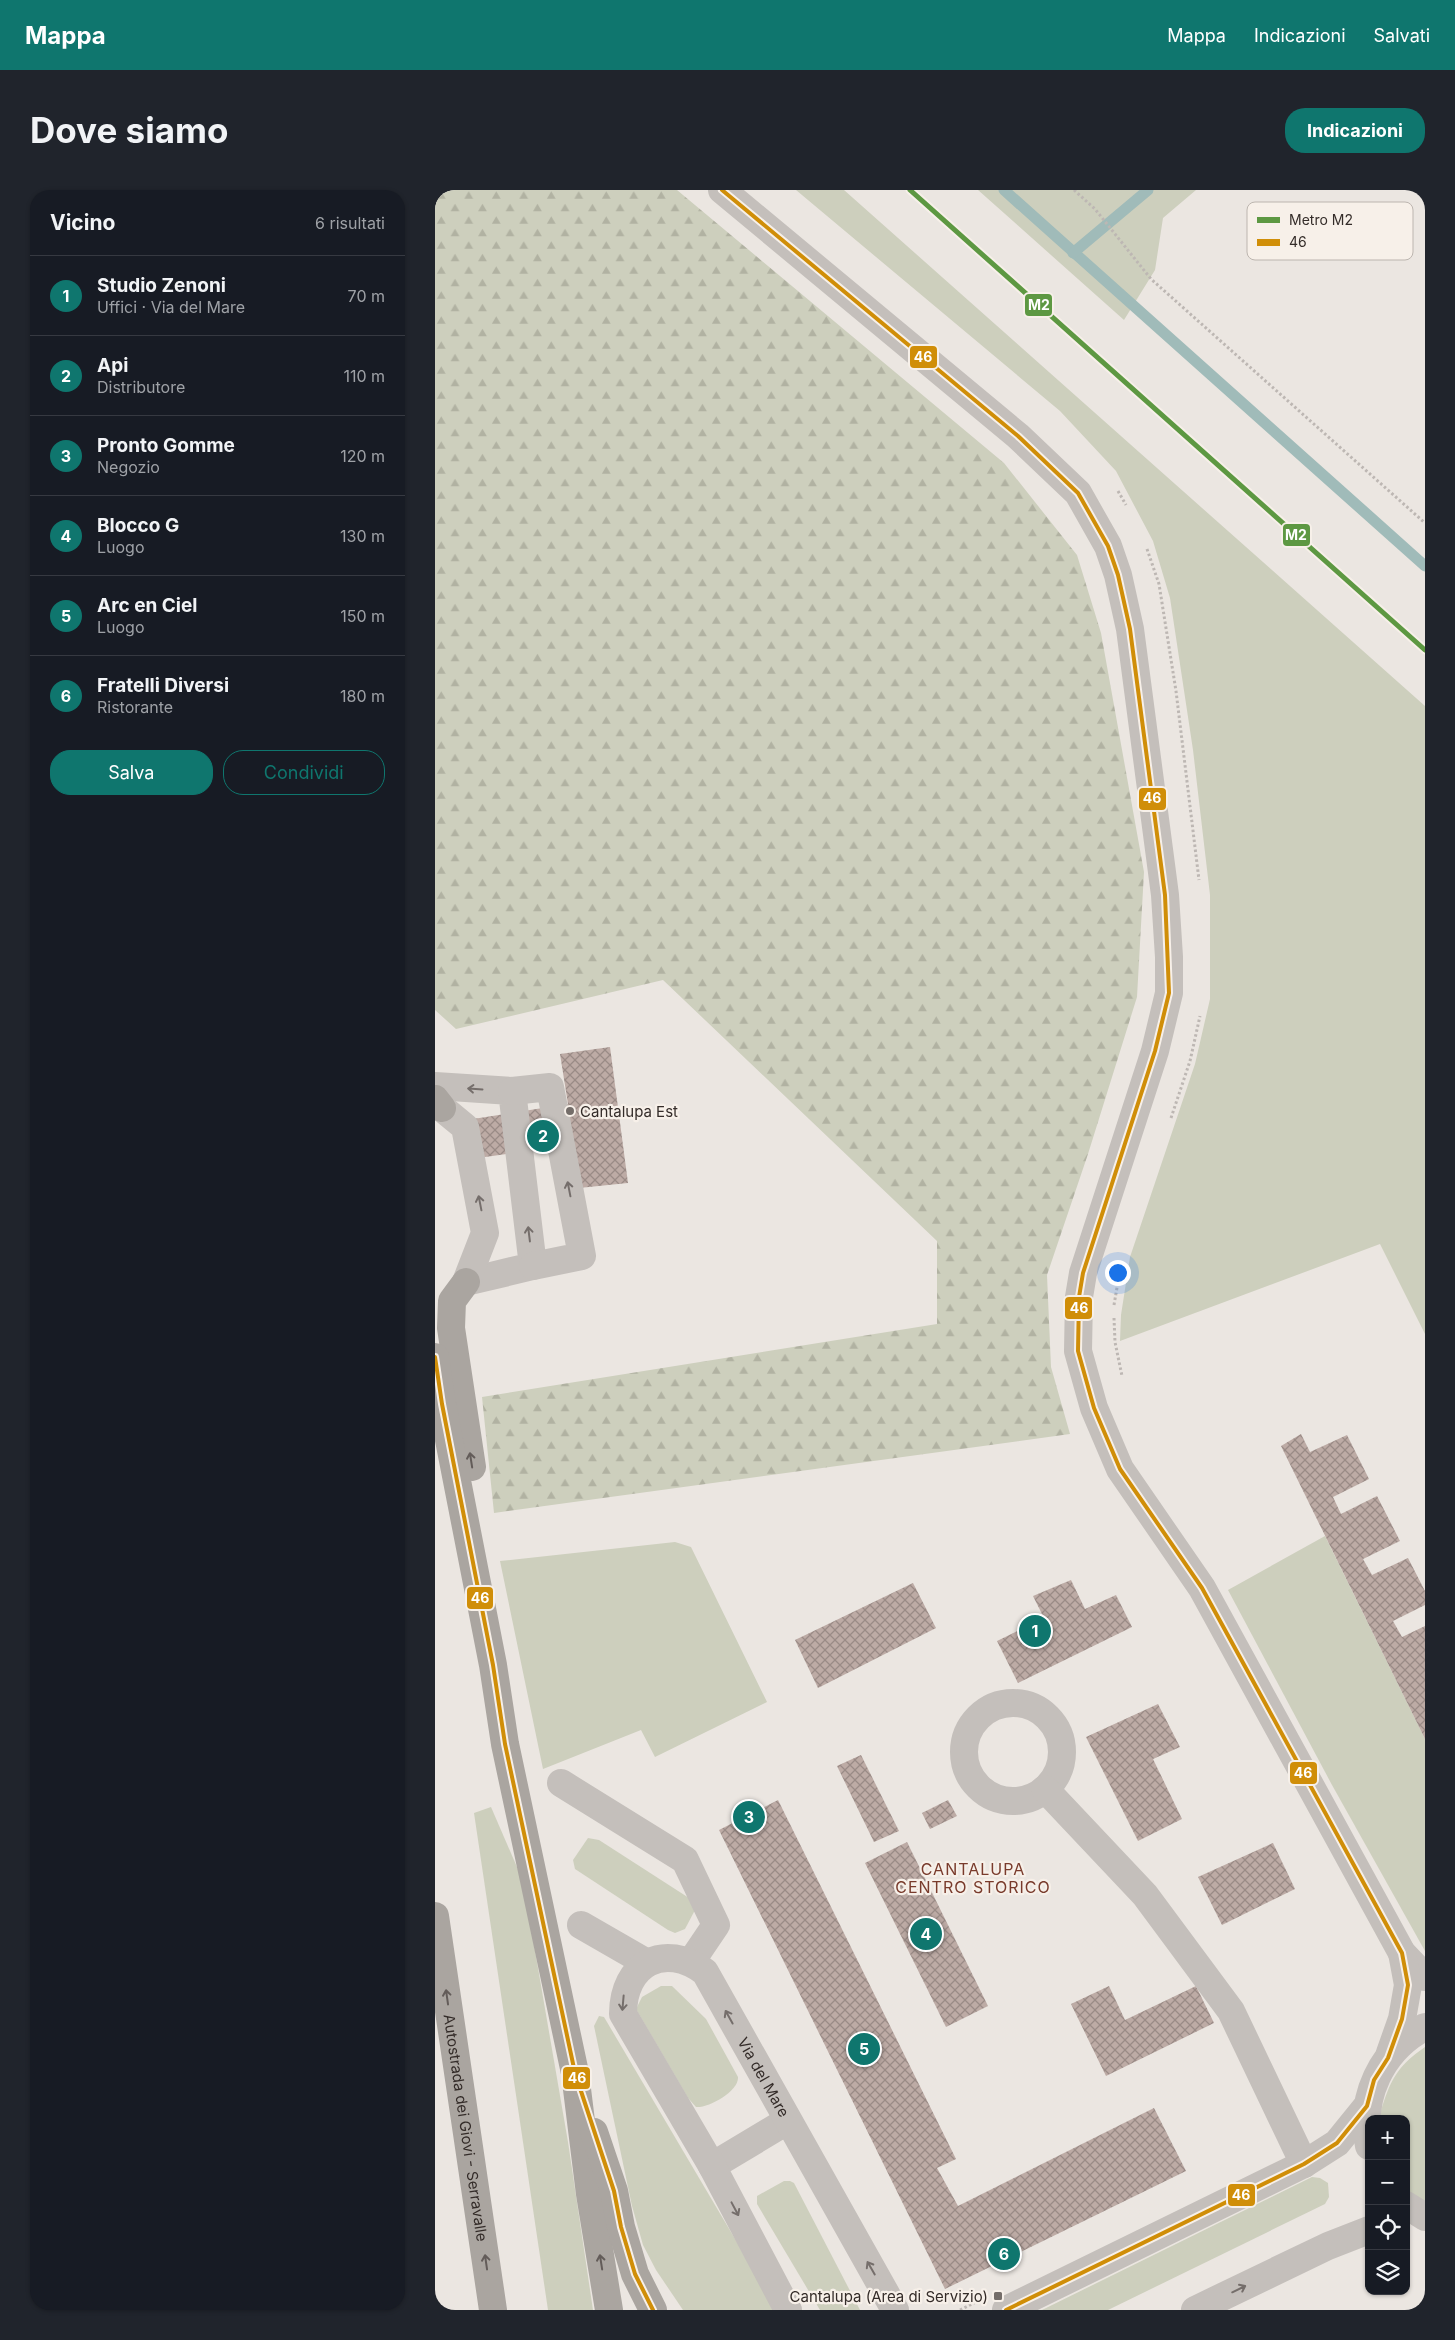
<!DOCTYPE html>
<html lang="it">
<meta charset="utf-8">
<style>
:root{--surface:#171b24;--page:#20242c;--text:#f1f3f6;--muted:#9ea1a6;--line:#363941;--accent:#0f766e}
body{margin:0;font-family:Inter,sans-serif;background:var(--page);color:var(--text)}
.controls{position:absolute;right:15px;bottom:15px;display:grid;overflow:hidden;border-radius:10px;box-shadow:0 1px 4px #0004}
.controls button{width:45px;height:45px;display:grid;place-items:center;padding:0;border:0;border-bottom:1px solid var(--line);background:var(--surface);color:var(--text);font:25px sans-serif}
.you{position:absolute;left:682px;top:1082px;width:18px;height:18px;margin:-12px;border:4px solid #fff;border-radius:50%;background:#1a73e8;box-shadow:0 0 0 8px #1a73e833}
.badge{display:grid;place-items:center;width:32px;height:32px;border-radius:50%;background:var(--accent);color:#fff;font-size:16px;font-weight:700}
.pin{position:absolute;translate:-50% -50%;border:2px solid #fff;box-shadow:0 1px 5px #0006}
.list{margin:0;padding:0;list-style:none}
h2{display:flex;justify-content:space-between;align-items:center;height:65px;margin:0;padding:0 20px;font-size:21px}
h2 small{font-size:16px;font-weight:400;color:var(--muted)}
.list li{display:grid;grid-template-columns:32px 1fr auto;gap:15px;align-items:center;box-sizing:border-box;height:80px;padding:0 20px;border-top:1px solid var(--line)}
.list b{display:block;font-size:19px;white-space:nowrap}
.list p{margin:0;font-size:16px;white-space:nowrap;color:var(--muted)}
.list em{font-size:16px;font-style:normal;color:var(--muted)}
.actions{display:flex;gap:10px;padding:15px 20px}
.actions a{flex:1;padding:11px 0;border:1px solid var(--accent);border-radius:20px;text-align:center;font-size:18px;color:var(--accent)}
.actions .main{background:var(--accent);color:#fff}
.icon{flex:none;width:28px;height:28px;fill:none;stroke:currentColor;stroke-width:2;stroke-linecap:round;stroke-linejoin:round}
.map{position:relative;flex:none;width:990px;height:2120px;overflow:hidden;border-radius:20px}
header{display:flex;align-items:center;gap:30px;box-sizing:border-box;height:70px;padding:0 25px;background:var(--accent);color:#fff}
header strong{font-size:24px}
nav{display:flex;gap:28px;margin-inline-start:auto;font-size:18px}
.intro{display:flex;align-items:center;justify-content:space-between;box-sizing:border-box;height:120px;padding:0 30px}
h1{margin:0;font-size:35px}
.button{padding:12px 22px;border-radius:20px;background:var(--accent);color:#fff;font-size:18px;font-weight:700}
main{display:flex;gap:30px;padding:0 30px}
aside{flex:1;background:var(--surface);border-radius:20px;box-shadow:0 1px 4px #0004}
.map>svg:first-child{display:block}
.grass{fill:#cdcfbd}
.forest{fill:url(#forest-firs)}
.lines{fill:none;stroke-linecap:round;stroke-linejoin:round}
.stream{stroke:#a0bbb9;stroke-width:11}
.building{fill:url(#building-cross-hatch)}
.path{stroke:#bdb7b3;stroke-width:3;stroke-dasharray:2.5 2.5;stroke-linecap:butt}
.minor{stroke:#c4bfbb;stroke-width:28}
.highway{stroke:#aaa5a0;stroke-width:28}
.bus-1-casing{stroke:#f7f0e9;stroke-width:8}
.bus-1{stroke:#d08e08;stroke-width:4}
.metro-1-casing{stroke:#f7f0e9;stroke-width:9}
.metro-1{stroke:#5d9842;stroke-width:5}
.oneway{stroke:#756e6b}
.oneway2{stroke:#635c59}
.poi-dot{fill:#746d69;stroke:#f7f0e9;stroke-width:2}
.labels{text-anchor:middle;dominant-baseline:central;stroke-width:4.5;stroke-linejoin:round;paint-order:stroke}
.poi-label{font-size:15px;fill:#342c29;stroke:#f7f0e9;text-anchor:start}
.street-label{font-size:15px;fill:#342c29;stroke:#f7f0e9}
.neighbourhood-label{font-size:16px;letter-spacing:1px;fill:#793b2c;stroke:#f7f0e9}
.key{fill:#f7f0e9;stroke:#bcb5af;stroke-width:1}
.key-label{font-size:14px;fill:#342c29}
.line-badge{stroke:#f7f0e9;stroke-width:2}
.badge-label{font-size:14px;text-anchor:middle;font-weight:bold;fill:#fff}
</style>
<header>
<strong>Mappa</strong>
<nav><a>Mappa</a><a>Indicazioni</a><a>Salvati</a></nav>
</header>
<div class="intro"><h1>Dove siamo</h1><a class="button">Indicazioni</a></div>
<main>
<aside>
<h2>Vicino<small>6 risultati</small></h2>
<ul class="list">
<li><span class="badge">1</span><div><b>Studio Zenoni</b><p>Uffici · Via del Mare</p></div><em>70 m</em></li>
<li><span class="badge">2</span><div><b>Api</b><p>Distributore</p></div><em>110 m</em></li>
<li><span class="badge">3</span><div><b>Pronto Gomme</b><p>Negozio</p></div><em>120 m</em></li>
<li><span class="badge">4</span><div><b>Blocco G</b><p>Luogo</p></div><em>130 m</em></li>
<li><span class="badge">5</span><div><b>Arc en Ciel</b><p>Luogo</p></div><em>150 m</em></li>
<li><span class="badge">6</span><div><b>Fratelli Diversi</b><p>Ristorante</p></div><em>180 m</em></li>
</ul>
<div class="actions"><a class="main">Salva</a><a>Condividi</a></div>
</aside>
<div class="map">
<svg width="990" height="2120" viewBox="0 0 990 2120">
<defs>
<pattern id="forest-firs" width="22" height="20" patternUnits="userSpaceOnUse" patternTransform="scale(1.25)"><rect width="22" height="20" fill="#cdcfbd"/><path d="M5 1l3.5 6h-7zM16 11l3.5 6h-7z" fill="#b1b2a2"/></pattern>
<pattern id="building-cross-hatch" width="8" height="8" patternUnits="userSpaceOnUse" patternTransform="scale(1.25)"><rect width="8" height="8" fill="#bdaba5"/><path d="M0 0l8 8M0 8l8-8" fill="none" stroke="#9a8b86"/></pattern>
</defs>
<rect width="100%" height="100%" fill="#ebe6e1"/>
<g class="grass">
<polygon points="361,0 409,0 990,516 990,1144 945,1054 685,1151 686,1125 695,1067 760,874 775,809 775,705 758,560 735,408 718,351 681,281 625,221"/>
<polygon points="543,0 761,0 728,28 720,80 689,130"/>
<polygon points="890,1346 990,1549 990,1761 897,1595 793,1400"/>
<polygon points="240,1352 256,1357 332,1512 220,1567 206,1540 108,1579 65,1371"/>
<polygon points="56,1617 88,1691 133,1952 158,2120 113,2120 39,1623"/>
<polygon points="153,1648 164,1650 254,1708 260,1720 250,1739 240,1743 233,1740 140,1679 138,1670"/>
<path d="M226 1796H237L271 1829 303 1887C304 1901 274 1918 261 1917L253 1908 201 1819 207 1807Z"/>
<polygon points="164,1826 169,1827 342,2120 248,2120 221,2080 208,2055 197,2016 159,1836"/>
<path d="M990 1857V2014L978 2006 971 1999V1929H946L945 1924C955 1891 961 1877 990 1857Z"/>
<polygon points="877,1987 885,1988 893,1993 894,2007 890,2014 673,2120 607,2120"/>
<polygon points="349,1991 355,1991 359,1993 425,2120 385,2120 322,2014 322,2006"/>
</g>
<polygon class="forest" points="0,0 242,0 569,273 642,365 666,443 709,682 702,807 653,964 612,1085 616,1177 635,1244 59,1323 47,1207 502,1134 502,1051 228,790 21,839 0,820"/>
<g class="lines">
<g class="stream">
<polyline points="569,0 990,376"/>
<polyline points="638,63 713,0"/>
</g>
</g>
<g class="building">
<polygon points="175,857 193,993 144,998 138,955 43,968 38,929 133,914 125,864"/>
<polygon points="866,1244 875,1262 912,1245 934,1289 898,1307 906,1324 942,1306 965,1351 928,1369 937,1385 973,1368 990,1401 990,1415 958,1431 967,1447 990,1436 990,1549 846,1256"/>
<polygon points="636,1390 650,1419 681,1405 697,1437 583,1493 562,1451 609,1428 598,1406"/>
<polygon points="478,1393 501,1438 383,1498 360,1450"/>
<polygon points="723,1514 745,1557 718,1569 747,1629 703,1651 651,1547"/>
<polygon points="426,1565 464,1641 439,1652 402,1576"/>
<polygon points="343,1610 521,1969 502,1978 523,2016 719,1918 751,1981 510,2099 284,1640"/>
<polygon points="513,1610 522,1626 495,1639 487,1623"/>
<polygon points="472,1652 553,1816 511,1837 430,1673"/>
<polygon points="838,1653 860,1699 787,1735 763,1687"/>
<polygon points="674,1796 690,1830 761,1796 779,1833 671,1886 636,1814"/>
</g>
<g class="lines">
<g class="path">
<polyline points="639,0 660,19 716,89 990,333"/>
<polyline points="683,301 691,315"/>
<polyline points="712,359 724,394 741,501 764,690"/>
<polyline points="736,928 755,871 765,826"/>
<polyline points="679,1115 684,1086"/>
<polyline points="679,1128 680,1152 687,1186"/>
<polyline points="525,2120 539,2113"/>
</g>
<g class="minor">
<polyline points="287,0 583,246 643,303 673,356 683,385 695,439 730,705 734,767 734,803 720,861 648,1083 644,1107 643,1161 659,1218 685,1279 767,1398 967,1763 990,1787"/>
<polyline points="0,896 77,901 98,1076 31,1092"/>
<polyline points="77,901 115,897 147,1066 98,1076"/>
<polyline points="7,918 30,937 50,1043 31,1092"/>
<circle cx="578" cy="1562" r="49"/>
<polyline points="126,1593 250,1670 281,1735 256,1772"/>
<polyline points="610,1599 710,1705 796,1821 869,1974"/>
<polyline points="146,1735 212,1773"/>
<polyline points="955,1863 967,1829 973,1795 967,1763"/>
<path d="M934 1956C924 1908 946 1860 990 1837"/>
<polyline points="277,1976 352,1931"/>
<polyline points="971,2015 990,2027"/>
<path id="s1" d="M353 2120 277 1976 188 1824C188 1774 229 1751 270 1782L460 2120"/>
<polyline points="571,2120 869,1974 902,1953 932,1916"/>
<polyline points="760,2120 893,2056 934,2040"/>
</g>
<g class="highway">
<polyline points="0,909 7,918"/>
<polyline points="31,1092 17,1111 16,1138 37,1277"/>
<polyline points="0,1167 7,1214 58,1475 70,1554 140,1883 155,2004 174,2120"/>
<path id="s2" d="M0 1726 58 2120"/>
<polyline points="159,1942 179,2001 186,2037 200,2084 218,2120"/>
</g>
<g class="bus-1-casing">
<g id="bus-1">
<polyline points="287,0 583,246 643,303 673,356 683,385 695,439 730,705 734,803 720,861 648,1083 644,1107 643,1161 659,1218 685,1279 767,1398 967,1763 973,1795 967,1829 953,1868 939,1890 932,1916 902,1953 869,1974 571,2120"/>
<polyline points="0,1167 7,1214 58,1475 70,1554 140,1883 179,2001 186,2037 200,2084 218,2120"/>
</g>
</g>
<use href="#bus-1" class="bus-1"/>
<g class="metro-1-casing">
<polyline id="metro-1" points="475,0 990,460"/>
</g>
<use href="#metro-1" class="metro-1"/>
</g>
<defs><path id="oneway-shaft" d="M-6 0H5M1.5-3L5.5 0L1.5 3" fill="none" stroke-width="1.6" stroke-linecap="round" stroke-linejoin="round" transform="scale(1.25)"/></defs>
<g class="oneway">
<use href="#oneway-shaft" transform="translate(40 899) rotate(-176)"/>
<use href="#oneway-shaft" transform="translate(134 999) rotate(-101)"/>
<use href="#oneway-shaft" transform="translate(45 1013) rotate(-101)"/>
<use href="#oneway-shaft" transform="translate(94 1044) rotate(-97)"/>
<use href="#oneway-shaft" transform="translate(188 1813) rotate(95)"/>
<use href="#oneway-shaft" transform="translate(294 1827) rotate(-119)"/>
<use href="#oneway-shaft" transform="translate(300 2019) rotate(62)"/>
<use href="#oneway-shaft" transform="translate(436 2078) rotate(-120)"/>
<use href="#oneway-shaft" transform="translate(804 2099) rotate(-26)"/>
</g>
<g class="oneway2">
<use href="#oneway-shaft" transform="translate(36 1270) rotate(-99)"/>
<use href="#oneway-shaft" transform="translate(12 1807) rotate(-98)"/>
<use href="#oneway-shaft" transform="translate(51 2072) rotate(-98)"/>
<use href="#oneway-shaft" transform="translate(166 2072) rotate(-99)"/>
</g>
<g class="poi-dot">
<circle cx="135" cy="921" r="5"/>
<rect x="558" y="2101" width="10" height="10" rx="2.5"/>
</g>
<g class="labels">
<g class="poi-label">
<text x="145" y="921">Cantalupa Est</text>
<text x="553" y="2106" text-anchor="end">Cantalupa (Area di Servizio)</text>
</g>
<g class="street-label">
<text stroke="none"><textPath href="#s1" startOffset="580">Via del Mare</textPath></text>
<text stroke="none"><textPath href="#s2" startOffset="214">Autostrada dei Giovi - Serravalle</textPath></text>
</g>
<g class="neighbourhood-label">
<text x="538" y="1679">CANTALUPA<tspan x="538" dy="18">CENTRO STORICO</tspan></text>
</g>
</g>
<rect x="812" y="12" width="166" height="58" rx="8" class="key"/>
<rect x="822" y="27" width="23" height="6" fill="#5d9842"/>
<rect x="822" y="49" width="23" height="7" fill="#d08e08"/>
<g class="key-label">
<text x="854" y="35">Metro M2</text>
<text x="854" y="57">46</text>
</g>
<g class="line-badge">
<rect x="589" y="103" width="29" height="24" rx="5" fill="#5d9842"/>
<rect x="474" y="155" width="29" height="24" rx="5" fill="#d08e08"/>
<rect x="847" y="333" width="29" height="24" rx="5" fill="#5d9842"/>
<rect x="703" y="597" width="29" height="24" rx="5" fill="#d08e08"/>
<rect x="629" y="1106" width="29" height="24" rx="5" fill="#d08e08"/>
<rect x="31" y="1396" width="28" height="24" rx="5" fill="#d08e08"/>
<rect x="854" y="1571" width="29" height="24" rx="5" fill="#d08e08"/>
<rect x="127" y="1876" width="29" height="24" rx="5" fill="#d08e08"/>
<rect x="792" y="1993" width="29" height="24" rx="5" fill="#d08e08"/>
</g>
<g class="badge-label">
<text x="604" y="120">M2</text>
<text x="488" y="172">46</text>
<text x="861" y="350">M2</text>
<text x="717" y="613">46</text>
<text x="644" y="1123">46</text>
<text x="45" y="1413">46</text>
<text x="868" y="1588">46</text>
<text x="142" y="1893">46</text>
<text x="806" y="2010">46</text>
</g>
</svg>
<div class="controls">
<button>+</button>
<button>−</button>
<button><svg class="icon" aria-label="locate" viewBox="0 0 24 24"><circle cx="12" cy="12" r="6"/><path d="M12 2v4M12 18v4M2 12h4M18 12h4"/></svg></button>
<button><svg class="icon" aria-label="layers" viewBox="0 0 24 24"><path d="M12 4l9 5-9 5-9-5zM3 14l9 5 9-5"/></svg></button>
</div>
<div class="you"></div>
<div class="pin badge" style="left:600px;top:1441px">1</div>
<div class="pin badge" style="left:108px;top:946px">2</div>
<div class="pin badge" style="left:314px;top:1627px">3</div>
<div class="pin badge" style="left:491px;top:1744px">4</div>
<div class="pin badge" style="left:429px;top:1859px">5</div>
<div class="pin badge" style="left:569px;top:2064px">6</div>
</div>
</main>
